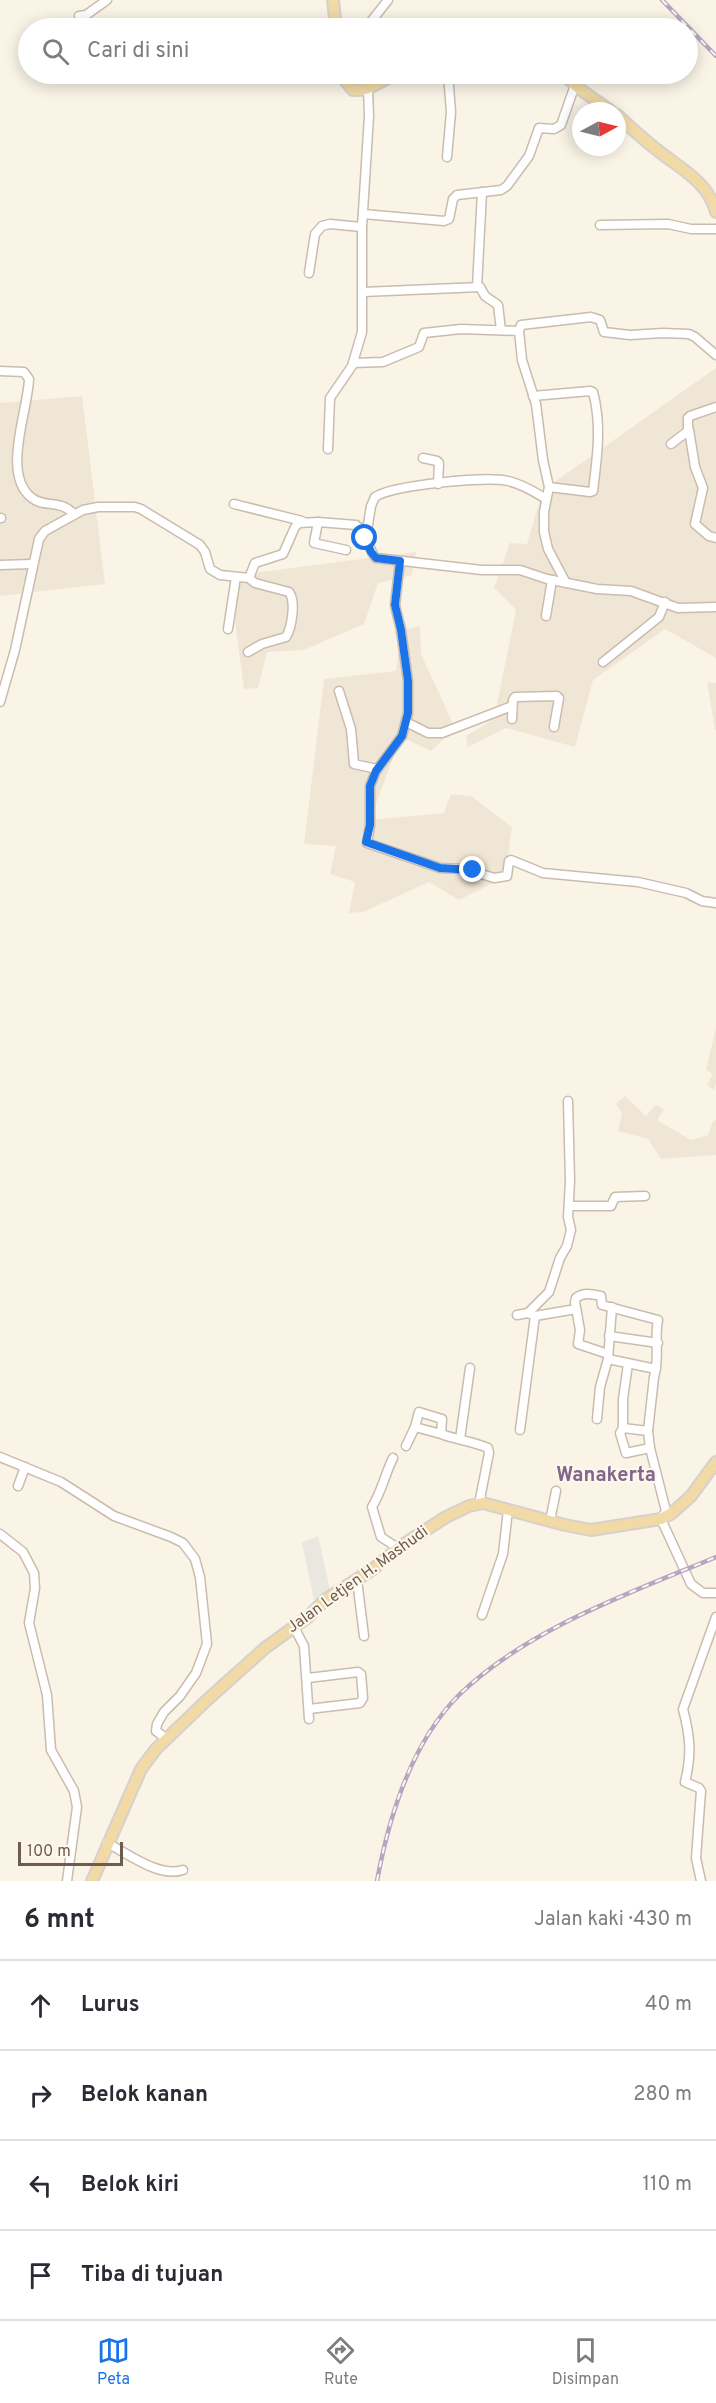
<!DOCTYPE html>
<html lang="id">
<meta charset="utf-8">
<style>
:root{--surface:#fff;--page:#f7f7f7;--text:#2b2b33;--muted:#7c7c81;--line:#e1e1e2;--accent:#1a73e8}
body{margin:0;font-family:Overpass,sans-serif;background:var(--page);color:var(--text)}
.compass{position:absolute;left:572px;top:102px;width:54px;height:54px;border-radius:50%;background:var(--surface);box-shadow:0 3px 15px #0003;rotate:83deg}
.scale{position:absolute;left:18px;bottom:15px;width:105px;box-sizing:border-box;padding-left:6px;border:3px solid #705c4e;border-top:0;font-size:16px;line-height:21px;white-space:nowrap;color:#705c4e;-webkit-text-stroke:4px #fdf7ec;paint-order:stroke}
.stop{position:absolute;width:18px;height:18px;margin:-14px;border:4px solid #1a73e8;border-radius:50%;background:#fff}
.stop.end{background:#1a73e8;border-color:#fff;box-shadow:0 2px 6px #0008}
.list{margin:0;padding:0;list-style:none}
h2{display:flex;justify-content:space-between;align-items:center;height:78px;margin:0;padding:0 24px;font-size:26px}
h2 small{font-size:20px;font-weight:400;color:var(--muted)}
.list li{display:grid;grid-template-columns:39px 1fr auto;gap:18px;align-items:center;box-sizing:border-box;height:90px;padding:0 24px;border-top:2px solid var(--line)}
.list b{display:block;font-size:22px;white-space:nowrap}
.list em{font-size:20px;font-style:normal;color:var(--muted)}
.icon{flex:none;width:33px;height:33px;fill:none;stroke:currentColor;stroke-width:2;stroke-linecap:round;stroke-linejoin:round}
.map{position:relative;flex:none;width:716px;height:1881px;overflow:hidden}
.search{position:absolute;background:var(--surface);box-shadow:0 3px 15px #0003;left:18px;right:18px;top:18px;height:66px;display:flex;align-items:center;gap:15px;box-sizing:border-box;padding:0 21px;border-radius:33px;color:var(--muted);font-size:22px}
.sheet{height:438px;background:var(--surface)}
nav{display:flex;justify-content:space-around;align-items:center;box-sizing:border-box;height:84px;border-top:2px solid var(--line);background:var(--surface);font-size:16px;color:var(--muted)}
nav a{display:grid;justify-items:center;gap:3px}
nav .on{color:var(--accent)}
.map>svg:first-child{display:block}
.residential{fill:#f0e6d6}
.industrial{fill:#eae6e0}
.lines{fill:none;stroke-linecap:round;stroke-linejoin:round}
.minor-casing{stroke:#cabcae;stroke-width:11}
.major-casing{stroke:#d7d1cd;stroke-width:14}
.minor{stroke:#fff;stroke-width:8}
.major{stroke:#f1daa6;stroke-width:10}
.rail-casing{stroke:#b7a6c2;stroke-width:4.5}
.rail{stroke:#fdf7ec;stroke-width:2;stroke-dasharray:7;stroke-linecap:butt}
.route{stroke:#1a73e8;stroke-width:8}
.labels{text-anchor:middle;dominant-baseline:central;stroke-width:4.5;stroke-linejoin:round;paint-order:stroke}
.street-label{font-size:16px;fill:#705c4e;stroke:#fdf7ec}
.quarter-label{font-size:20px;font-weight:bold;fill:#82668c;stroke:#fdf7ec}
</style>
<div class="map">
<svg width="716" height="1881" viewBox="0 0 716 1881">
<rect width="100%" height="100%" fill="#faf4e7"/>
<g class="residential">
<polygon points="716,368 716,658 665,629 593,680 575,747 506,728 468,747 466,736 494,719 516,610 494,588 510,543 527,544 543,490"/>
<polygon points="82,396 105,584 0,596 0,403"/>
<polygon points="416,552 412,575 378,583 364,624 304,650 267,652 258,688 244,689 229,576"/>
<polygon points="420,626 421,654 455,728 431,751 401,737 370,820 444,813 451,794 471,796 512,827 505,877 459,900 429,882 363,912 349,913 355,882 330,874 336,846 304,844 324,679 396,671 401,630"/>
<polygon points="707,682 716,683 716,730 715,730"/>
<polygon points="716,1028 716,1084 714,1090 707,1085 713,1074 706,1070"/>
<polygon points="625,1096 646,1116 656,1105 664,1109 657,1120 691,1140 708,1135 713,1121 716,1120 716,1155 661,1159 648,1139 618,1131 622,1113 616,1104"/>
</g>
<polygon class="industrial" points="318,1536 330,1590 314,1600 302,1543"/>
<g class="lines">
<g class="minor-casing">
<g id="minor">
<polyline points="79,16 86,15 107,0"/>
<polyline points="366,28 388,0"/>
<polyline points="447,157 451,112 448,74"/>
<polyline points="363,214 444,221 449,219 453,199 457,195 501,190 507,186 529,156 539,128 554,129 561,125 575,85"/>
<polyline points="600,225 668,224 691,229 716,229"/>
<polyline points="309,273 315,234 322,226 330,224 362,227"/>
<polyline points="477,287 482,192"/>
<polyline points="363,292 480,287 485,296 498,305 501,330"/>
<polyline points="353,363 383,362 419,347 424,333 461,329 519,331"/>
<path d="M0 371 24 372 29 379C28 411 1 475 32 498 44 508 60 499 74 514"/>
<path d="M533 396 590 391 593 392C602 425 597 458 593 491L590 492 549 487"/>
<polyline points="689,430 695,467 703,488 695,524 709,536 716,538"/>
<polyline points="671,444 688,431 688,418 690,416 716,407"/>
<polyline points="328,449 330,398 352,366 362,332 362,227 369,116 368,89"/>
<polyline points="423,458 437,461 439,463 438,484"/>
<polyline points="234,504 302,521"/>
<polyline points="0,518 1,518"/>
<polyline points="318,522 314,543 346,550"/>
<path d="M366 537 371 506 375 497C393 485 486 476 508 481 522 484 535 492 546 499"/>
<polyline points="400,561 395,605 401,630 408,681 408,713 402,736 376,771 370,786 370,825 367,843 440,868 466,869 494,878 507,876 509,861 511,860 543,873 638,882 686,893 702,901 716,903"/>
<polyline points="0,565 33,564"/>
<polyline points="566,583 548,549 544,532 544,512 549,487 543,460 536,404 522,360 519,331 521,325 591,317 600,320 604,332 630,335 663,333 689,334 695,337 716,355"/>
<polyline points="546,616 552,580"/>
<polyline points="228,629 236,577"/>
<path d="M248 652 262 644 286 637C292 627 296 601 289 592L255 583 249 578"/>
<polyline points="603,662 659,617 665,602"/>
<polyline points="339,691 351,729 354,764 377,769"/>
<path d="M0 702 15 650 39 539 45 531 83 510 98 507H135L141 509 200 545 205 552 210 569 220 575 249 578 255 563 283 554 295 527 299 523 318 522 356 525C367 532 367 548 376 558L482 570H520L547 579 597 589 631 591 678 608 716 607"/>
<polyline points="512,719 513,700 515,697 557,696 559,698 554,727"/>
<polyline points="406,722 428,733 442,733 512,706"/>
<polyline points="569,1206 611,1206 615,1197 645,1196"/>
<polyline points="517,1315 528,1313"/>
<polyline points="535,1316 528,1313 549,1292 560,1258 567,1246 571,1230 568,1217 570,1181 568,1101"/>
<polyline points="609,1336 658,1343"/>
<path d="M608 1354 578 1344 580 1330 575 1302 576 1298C583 1292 592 1294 601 1296L602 1305 658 1320C654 1339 660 1358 654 1377L648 1431 650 1448 666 1511 661 1519 691 1584 703 1593H716"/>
<polyline points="608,1359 656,1369"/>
<polyline points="628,1364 623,1399 623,1428 620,1433 626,1453 650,1448"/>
<polyline points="597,1419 600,1387 608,1359 612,1307"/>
<polyline points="623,1428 648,1431"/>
<polyline points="520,1430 535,1316 576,1309"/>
<path d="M441 1434 415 1427 419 1412 442 1419 441 1434C457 1440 472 1441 488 1448L489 1453 479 1504"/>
<polyline points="460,1439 470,1368"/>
<polyline points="406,1446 415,1427"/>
<polyline points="0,1457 61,1482 114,1516 171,1537 183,1543 195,1559 200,1577 207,1644 196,1673 180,1696 164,1712 157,1724 156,1731 167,1739"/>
<path d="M393 1458C385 1474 382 1491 372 1507L381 1537 398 1548"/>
<polyline points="18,1486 25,1467"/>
<polyline points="550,1521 556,1491"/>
<polyline points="0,1534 23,1552 34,1573 35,1588 29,1623 47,1695 51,1750 74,1791 77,1807 67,1881"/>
<polyline points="357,1580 364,1636"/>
<polyline points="482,1615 503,1554 508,1510"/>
<polyline points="294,1627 304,1646 309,1719"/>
<polyline points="308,1678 358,1672 361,1674 363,1698 360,1703 309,1709"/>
<path d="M107 1843C129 1854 159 1878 183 1870"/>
<path d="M701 1881 696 1858 701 1791 699 1788 685 1782C692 1754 690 1736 683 1709L716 1617"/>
</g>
</g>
<g class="major-casing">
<g id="major">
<polyline points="333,0 336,28"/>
<path d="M340 74 353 90C375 91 381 78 399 74"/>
<polyline points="563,74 581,90 611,111"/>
<path d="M617 115C630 127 643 139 656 149 679 168 708 181 716 212"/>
<polyline points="92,1881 141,1769 156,1749 207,1700 265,1648 308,1617 325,1600 373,1569 398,1548 446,1517 469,1506 483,1503 565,1525 591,1530 661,1519 672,1513 691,1496 716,1462"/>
</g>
</g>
<use href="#minor" class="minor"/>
<use href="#major" class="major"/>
<g class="rail-casing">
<g id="rail">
<polyline points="662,0 716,56"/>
<path d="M377 1881C389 1816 411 1743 459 1695 527 1629 630 1593 716 1557"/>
</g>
</g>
<use href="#rail" class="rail"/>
</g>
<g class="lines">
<polyline class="route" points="365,538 371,552 376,558 400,561 395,605 401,630 408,681 408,713 402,736 376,771 370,786 370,825 366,842 440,868 473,870"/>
</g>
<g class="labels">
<g class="street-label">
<text transform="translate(358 1580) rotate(-36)">Jalan Letjen H. Mashudi</text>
</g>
<g class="quarter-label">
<text x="606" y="1476">Wanakerta</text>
</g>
</g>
</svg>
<svg class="compass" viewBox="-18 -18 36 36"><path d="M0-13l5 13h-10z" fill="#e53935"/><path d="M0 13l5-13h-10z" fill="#7c7c81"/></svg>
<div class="scale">100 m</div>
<div class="stop" style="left:365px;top:538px"></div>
<div class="stop end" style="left:473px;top:870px"></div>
<div class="search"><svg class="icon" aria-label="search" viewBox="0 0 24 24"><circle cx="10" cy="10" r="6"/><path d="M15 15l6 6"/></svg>Cari di sini</div>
</div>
<section class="sheet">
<h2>6 mnt<small>Jalan kaki · 430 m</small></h2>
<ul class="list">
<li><svg class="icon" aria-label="ahead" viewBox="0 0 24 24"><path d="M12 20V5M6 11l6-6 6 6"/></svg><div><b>Lurus</b></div><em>40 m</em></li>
<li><svg class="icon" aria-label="right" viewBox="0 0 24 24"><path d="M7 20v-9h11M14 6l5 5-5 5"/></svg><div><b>Belok kanan</b></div><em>280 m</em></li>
<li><svg class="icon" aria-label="left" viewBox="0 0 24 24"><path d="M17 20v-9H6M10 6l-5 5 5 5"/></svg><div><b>Belok kiri</b></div><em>110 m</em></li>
<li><svg class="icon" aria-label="arrive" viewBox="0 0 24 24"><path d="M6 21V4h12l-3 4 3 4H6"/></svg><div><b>Tiba di tujuan</b></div></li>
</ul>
</section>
<nav>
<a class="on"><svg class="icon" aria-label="map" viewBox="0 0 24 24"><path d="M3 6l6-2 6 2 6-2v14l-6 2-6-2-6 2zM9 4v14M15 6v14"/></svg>Peta</a>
<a><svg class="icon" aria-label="directions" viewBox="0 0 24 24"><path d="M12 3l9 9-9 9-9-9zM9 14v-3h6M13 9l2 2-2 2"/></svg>Rute</a>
<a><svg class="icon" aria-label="saved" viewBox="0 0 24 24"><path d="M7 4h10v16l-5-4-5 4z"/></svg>Disimpan</a>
</nav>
